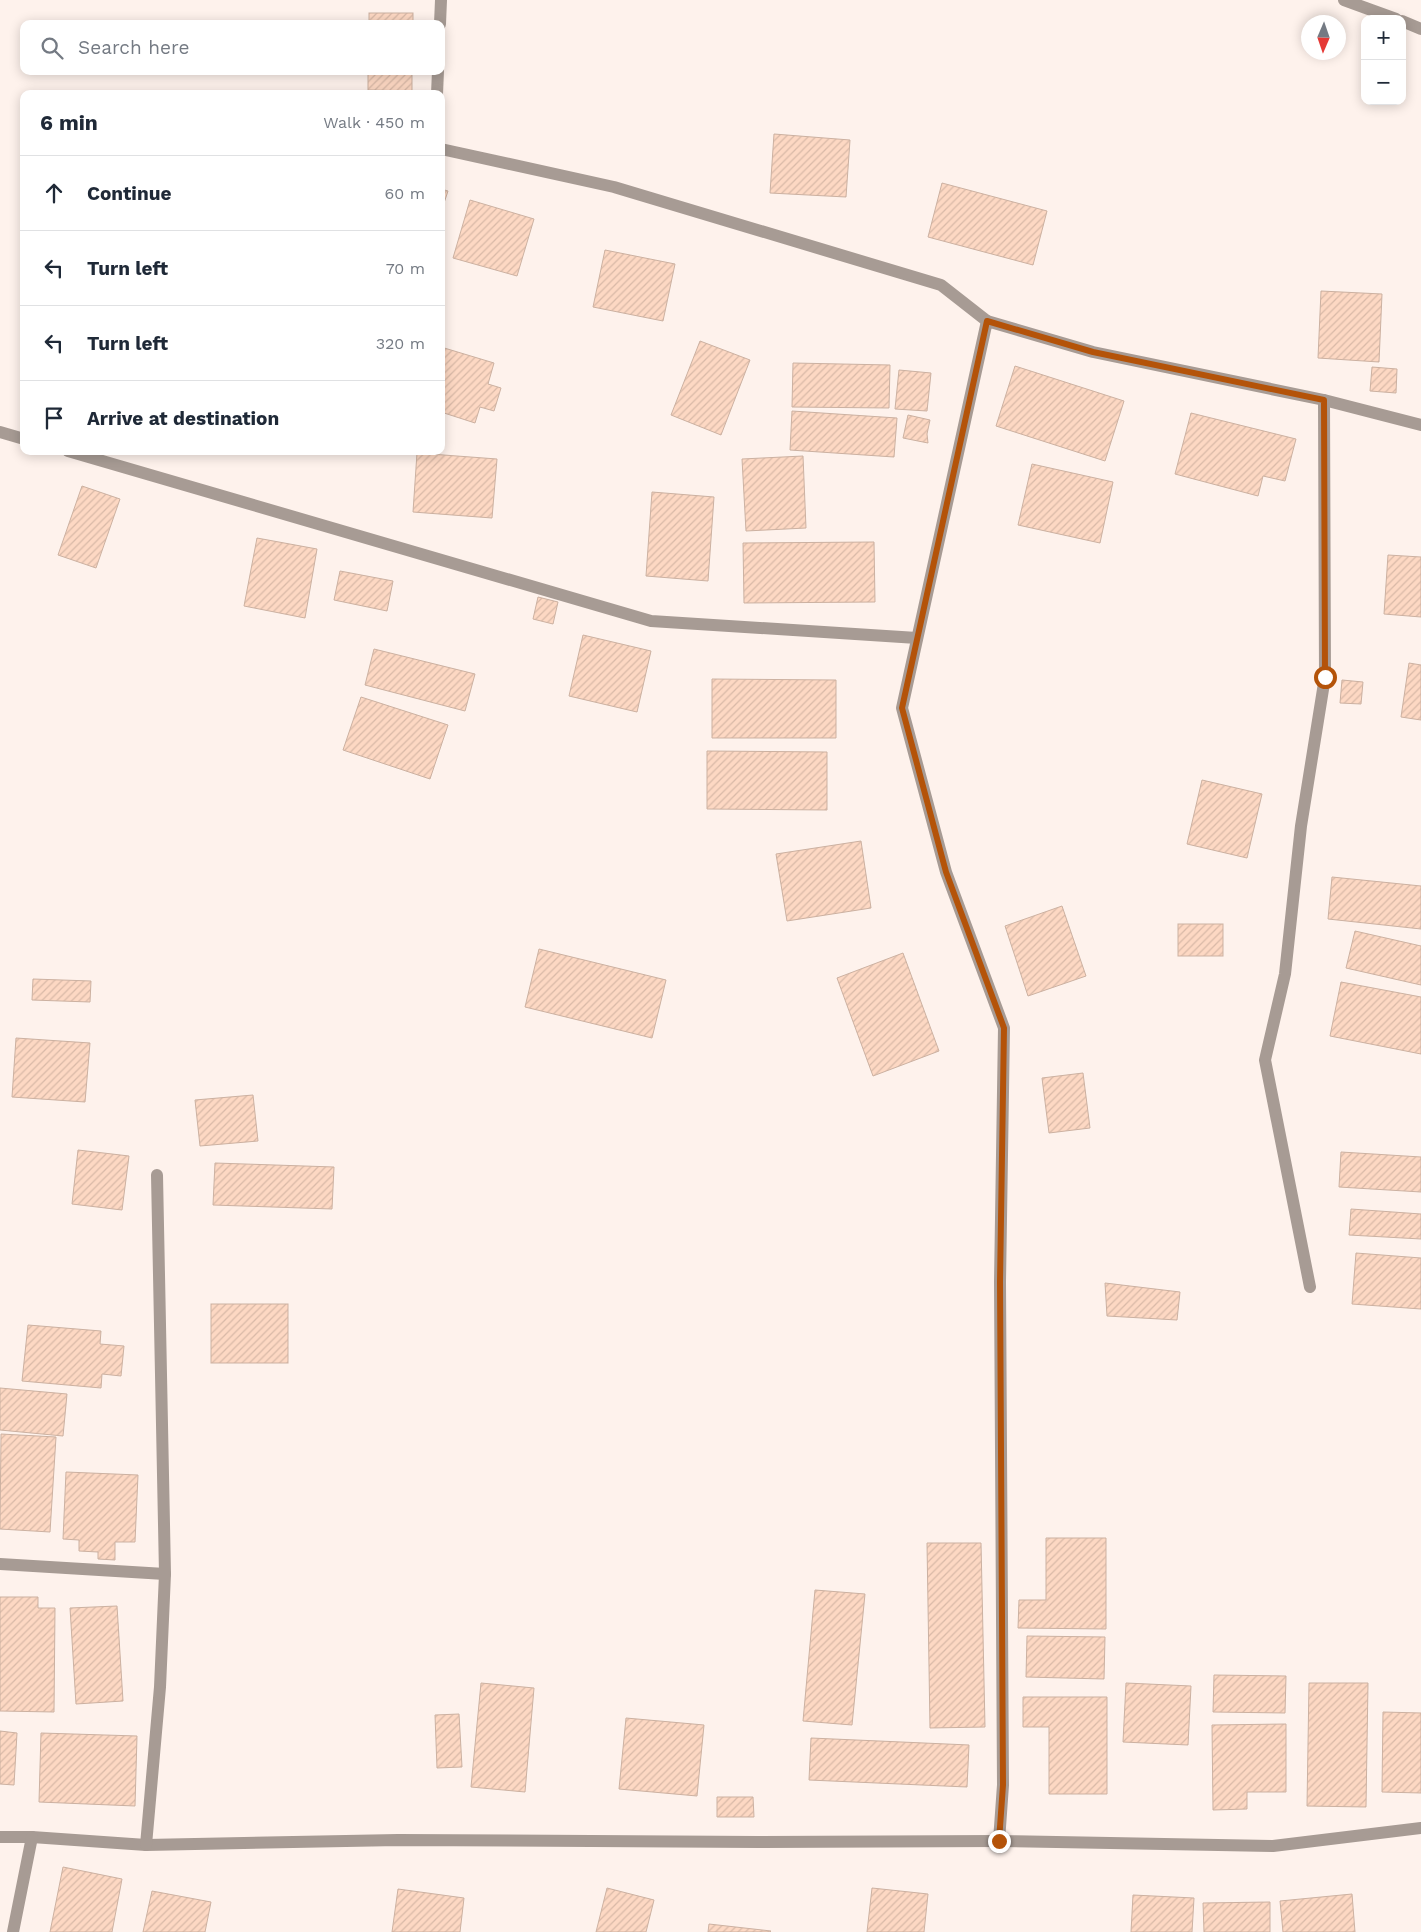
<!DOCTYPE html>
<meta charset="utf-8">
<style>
:root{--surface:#fff;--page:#f6f6f7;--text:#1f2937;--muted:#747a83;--line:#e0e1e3}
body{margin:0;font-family:"Work Sans",sans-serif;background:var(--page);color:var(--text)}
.controls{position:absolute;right:15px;top:15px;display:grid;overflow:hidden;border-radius:10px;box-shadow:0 2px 12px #0003}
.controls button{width:45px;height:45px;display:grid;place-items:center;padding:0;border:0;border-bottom:1px solid var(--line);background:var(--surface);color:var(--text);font:25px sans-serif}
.compass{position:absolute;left:1301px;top:15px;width:45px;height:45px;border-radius:50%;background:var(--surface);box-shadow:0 2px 12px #0003;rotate:182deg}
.stop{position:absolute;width:15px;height:15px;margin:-11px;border:4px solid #b45309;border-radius:50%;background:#fff}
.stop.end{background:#b45309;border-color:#fff;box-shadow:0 1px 5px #0008}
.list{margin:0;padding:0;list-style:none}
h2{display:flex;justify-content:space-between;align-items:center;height:65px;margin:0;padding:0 20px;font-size:21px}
h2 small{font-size:16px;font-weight:400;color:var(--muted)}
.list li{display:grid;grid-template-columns:32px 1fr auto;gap:15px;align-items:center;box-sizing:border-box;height:75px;padding:0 20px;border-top:1px solid var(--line)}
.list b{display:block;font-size:19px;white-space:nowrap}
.list em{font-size:16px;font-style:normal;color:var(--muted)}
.icon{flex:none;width:28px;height:28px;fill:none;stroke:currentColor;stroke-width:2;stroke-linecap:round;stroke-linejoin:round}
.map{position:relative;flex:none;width:1421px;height:1932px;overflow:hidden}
.search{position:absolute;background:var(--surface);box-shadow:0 2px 12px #0003;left:20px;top:20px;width:425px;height:55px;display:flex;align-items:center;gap:12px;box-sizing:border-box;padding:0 18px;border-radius:10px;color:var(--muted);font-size:19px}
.panel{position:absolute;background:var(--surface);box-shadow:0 2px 12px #0003;left:20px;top:90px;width:425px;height:365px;border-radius:10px}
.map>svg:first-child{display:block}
.building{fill:url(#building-hatch);stroke:#ccb1a1}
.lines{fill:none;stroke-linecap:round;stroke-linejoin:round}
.minor{stroke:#a79b94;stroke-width:12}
.route{stroke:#b45309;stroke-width:6}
</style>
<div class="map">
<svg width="1421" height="1932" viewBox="0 0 1421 1932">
<defs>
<pattern id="building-hatch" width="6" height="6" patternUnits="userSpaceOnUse" patternTransform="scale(1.25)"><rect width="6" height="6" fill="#fdd8c3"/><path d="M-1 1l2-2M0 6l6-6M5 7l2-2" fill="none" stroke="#d9b9a7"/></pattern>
</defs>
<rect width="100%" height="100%" fill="#fef2ec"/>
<g class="building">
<rect x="369" y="13" width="44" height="11"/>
<polygon points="368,71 412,71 412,91 368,90"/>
<polygon points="774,134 850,140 846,197 770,193"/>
<polygon points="942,183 1047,211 1033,265 928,237"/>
<polygon points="441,189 448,191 441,212"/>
<polygon points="470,200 534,219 517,276 453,258"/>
<polygon points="605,250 675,264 663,321 593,307"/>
<polygon points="1321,291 1382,294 1379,362 1318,358"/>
<polygon points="700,341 750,360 721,435 671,415"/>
<polygon points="441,347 494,363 488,384 501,388 494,411 480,407 475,423 441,412"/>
<polygon points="793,363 890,365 889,408 792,407"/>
<polygon points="1015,366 1124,401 1105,461 996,426"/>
<polygon points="1372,367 1397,369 1396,393 1370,391"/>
<polygon points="899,370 931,373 927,411 895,409"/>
<polygon points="792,411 897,418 894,457 790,450"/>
<polygon points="1191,413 1296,439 1285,481 1263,476 1258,496 1175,474"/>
<polygon points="908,415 930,420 927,434 928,443 903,438"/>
<polygon points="417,453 497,459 492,518 413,512"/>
<polygon points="803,456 806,528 746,531 742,459"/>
<polygon points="1032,464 1113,482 1100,543 1018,525"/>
<polygon points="82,486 120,499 96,568 58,555"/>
<polygon points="652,492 714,497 708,581 646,576"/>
<polygon points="257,538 317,549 305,618 244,606"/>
<polygon points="874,542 875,602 744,603 743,543"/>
<polygon points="1388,555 1421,557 1421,617 1384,614"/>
<polygon points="340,571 393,581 387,611 334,600"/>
<polygon points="538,597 558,602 553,624 533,619"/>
<polygon points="583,635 651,651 637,712 569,696"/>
<polygon points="374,649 475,674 465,711 365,685"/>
<polygon points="1409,663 1421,665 1421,720 1401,717"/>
<polygon points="712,679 836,680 836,738 712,738"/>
<polygon points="1342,680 1363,682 1361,704 1340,703"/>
<polygon points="361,697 448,725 430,779 343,750"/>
<polygon points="707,751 827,752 827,810 707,809"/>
<polygon points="1202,780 1262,794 1247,858 1187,844"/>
<polygon points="861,841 871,908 787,921 776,854"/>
<polygon points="1332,877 1421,886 1421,929 1328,919"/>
<polygon points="1062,906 1086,976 1028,996 1005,926"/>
<rect x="1178" y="924" width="45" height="32"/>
<polygon points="1355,931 1421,946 1421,985 1346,968"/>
<polygon points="539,949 666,980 652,1038 525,1007"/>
<polygon points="903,953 939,1051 873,1076 837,978"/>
<polygon points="33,979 91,981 90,1002 32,1000"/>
<polygon points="1341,982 1421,997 1421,1054 1330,1036"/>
<polygon points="16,1038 90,1043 85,1102 12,1097"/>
<polygon points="1083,1073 1090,1128 1049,1133 1042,1078"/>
<polygon points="253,1095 258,1141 200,1146 195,1100"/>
<polygon points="78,1150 129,1156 122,1210 72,1204"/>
<polygon points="1341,1152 1421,1157 1421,1192 1339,1187"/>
<polygon points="215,1163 334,1167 332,1209 213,1205"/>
<polygon points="1351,1209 1421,1214 1421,1239 1349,1235"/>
<polygon points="1356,1253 1421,1258 1421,1309 1352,1304"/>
<polygon points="1105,1283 1180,1292 1177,1320 1107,1316"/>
<rect x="211" y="1304" width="77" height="59"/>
<polygon points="28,1325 101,1331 100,1344 124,1346 121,1376 102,1374 101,1388 22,1381"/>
<polygon points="0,1388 67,1394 63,1436 0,1430"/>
<polygon points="1,1434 56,1437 50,1532 0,1529"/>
<polygon points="66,1472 138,1475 135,1542 115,1542 115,1560 98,1559 98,1552 79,1551 79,1540 63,1539"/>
<polygon points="1046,1538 1106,1538 1106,1629 1018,1628 1019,1600 1046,1600"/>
<polygon points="927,1543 981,1543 985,1727 930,1728"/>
<polygon points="815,1590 865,1594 852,1725 803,1721"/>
<polygon points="0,1597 38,1597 38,1608 55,1608 54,1712 0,1711"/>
<polygon points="117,1606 123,1701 76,1704 70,1608"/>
<polygon points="1027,1636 1105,1637 1104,1679 1026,1677"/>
<polygon points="1214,1675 1286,1676 1285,1713 1213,1712"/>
<polygon points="481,1683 534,1688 525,1792 471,1787"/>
<polygon points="1126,1683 1191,1686 1188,1745 1123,1742"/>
<polygon points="1309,1683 1368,1683 1366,1807 1307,1806"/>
<polygon points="1023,1697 1107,1697 1107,1794 1049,1794 1049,1727 1023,1727"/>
<polygon points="1383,1712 1421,1713 1421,1793 1382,1792"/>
<polygon points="459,1714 462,1767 437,1768 435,1715"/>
<polygon points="626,1718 704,1725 697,1796 619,1789"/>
<polygon points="1286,1724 1286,1792 1247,1792 1247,1809 1213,1810 1212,1725"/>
<polygon points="0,1731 17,1733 14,1785 0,1784"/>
<polygon points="41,1733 137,1736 135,1806 39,1802"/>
<polygon points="811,1738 969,1745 967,1787 809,1780"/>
<polygon points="717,1797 753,1797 754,1817 717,1817"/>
<polygon points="63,1867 122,1879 112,1932 50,1932"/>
<polygon points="607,1888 654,1900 646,1932 596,1932"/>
<polygon points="872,1888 928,1894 924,1932 867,1932"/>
<polygon points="398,1889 464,1898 460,1932 392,1932"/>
<polygon points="152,1891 211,1902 205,1932 143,1932"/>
<polygon points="1352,1894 1355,1932 1283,1932 1280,1901"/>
<polygon points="1133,1895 1194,1898 1192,1932 1131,1932"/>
<polygon points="1270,1902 1270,1932 1204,1932 1203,1903"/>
<polygon points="709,1924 771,1931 770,1932 708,1932"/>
</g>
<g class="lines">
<g class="minor">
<polyline points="1344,0 1396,19"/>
<polyline points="1402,21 1421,29"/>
<polyline points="440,24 441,0"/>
<polyline points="437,94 438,71"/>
<polyline points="441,149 614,187 941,285 987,321"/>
<polyline points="1324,400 1093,352 987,321 902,708 946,872 1004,1028 1000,1282 1003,1785 999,1841 1273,1846 1421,1828"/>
<polyline points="0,432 24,439"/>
<polyline points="68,451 651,621 917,638"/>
<polyline points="1310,1287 1265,1060 1285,974 1301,826 1325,677 1324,400 1421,425"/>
<polyline points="0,1564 165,1574"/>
<polyline points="0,1837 32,1837 146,1845 398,1840 758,1842 999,1841"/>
<polyline points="146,1845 160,1687 165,1574 157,1175"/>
<polyline points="13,1932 32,1837"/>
</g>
</g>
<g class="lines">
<polyline class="route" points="999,1841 1003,1785 1000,1282 1004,1028 946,872 902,708 987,321 1093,352 1324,400 1325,677"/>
</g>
</svg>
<div class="controls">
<button>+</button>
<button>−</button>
</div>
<svg class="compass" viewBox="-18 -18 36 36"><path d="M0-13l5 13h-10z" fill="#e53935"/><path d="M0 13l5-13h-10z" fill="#747a83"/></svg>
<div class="stop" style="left:1325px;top:677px"></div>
<div class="stop end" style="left:999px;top:1841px"></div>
<div class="search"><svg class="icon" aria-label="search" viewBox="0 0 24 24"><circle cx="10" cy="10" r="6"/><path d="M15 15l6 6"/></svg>Search here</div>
<section class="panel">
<h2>6 min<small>Walk · 450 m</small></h2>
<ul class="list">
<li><svg class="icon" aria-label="ahead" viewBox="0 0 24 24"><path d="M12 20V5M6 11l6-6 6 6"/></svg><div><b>Continue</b></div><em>60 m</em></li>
<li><svg class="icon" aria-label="left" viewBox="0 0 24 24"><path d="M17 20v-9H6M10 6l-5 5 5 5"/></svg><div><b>Turn left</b></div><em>70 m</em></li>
<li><svg class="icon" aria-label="left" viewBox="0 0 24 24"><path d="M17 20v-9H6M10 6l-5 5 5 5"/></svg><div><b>Turn left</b></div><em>320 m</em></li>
<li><svg class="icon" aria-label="arrive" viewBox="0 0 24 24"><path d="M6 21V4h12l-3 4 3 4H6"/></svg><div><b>Arrive at destination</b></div></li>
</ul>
</section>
</div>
